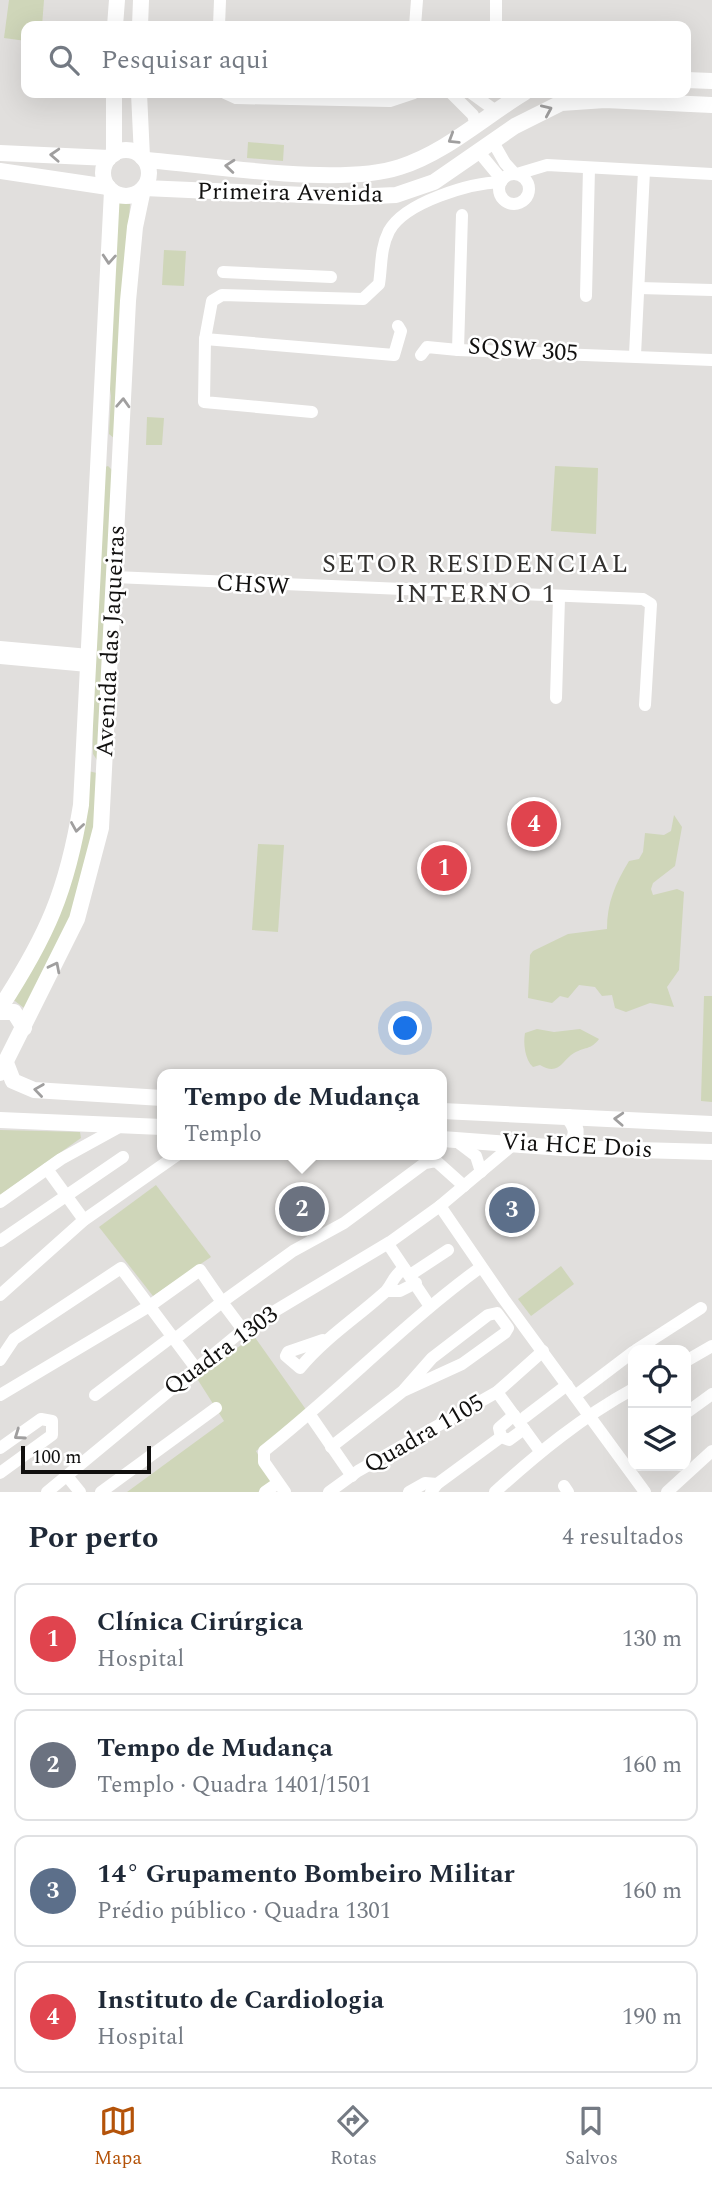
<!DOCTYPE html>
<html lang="pt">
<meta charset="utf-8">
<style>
:root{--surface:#fff;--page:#f2f2f3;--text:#1f2937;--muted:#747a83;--line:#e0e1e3;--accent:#b45309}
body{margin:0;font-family:Spectral,serif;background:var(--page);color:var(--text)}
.controls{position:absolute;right:21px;bottom:21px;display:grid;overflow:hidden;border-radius:14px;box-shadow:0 7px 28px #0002}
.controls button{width:63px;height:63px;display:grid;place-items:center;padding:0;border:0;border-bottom:2px solid var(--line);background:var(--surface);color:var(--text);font:35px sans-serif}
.scale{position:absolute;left:21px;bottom:18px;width:130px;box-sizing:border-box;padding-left:7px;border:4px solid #11100f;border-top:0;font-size:19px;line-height:24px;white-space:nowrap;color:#11100f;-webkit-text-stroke:5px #fff;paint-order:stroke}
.you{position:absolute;left:406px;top:1029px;width:24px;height:24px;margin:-18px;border:5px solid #fff;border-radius:50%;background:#1a73e8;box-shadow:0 0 0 10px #1a73e833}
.badge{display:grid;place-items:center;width:46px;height:46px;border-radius:50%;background:var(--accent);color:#fff;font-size:23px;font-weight:700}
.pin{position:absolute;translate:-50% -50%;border:4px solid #fff;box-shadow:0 2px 7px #0006}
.popup{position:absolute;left:157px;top:1069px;width:290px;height:91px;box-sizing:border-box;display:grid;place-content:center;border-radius:14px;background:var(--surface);filter:drop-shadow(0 2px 5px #0005);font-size:23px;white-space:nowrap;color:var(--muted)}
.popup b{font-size:26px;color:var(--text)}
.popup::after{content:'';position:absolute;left:50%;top:100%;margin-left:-14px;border:14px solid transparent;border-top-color:var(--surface)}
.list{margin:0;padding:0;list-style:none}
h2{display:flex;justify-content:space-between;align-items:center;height:91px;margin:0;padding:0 28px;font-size:30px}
h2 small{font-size:23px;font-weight:400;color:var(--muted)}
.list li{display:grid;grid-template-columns:46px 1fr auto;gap:21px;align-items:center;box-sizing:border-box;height:112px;margin:0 14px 14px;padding:0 14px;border:2px solid var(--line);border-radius:14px}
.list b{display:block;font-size:26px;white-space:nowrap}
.list p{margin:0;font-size:23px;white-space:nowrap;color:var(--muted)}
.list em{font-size:23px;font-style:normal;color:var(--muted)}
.icon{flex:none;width:38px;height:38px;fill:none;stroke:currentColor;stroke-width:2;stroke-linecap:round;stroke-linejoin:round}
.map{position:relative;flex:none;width:712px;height:1492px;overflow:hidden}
.search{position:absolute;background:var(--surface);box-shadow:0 7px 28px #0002;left:21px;right:21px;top:21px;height:77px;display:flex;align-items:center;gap:18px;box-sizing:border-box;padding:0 24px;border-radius:14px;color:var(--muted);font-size:26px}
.sheet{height:595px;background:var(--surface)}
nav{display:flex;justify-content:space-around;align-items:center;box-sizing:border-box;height:98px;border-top:2px solid var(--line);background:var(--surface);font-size:19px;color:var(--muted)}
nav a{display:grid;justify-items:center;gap:4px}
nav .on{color:var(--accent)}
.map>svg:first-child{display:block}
.green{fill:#cfd6b9}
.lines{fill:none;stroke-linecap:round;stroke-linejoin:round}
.minor{stroke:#fff;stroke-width:12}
.major{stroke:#fff;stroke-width:16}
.oneway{stroke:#a09f9f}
.labels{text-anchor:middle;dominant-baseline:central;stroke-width:5;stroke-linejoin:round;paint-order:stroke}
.street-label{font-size:24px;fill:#11100f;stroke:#fff}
.neighbourhood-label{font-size:26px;letter-spacing:2px;fill:#33312f;stroke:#fff}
</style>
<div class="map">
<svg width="712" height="1492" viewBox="0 0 712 1492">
<rect width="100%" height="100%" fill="#e1dfdd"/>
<g class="green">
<polygon points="9,0 44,0 42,26 26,26 26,41 4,38"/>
<polygon points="248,142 284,145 283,161 247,158"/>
<polygon points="117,203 130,204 115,439 109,434 111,396 108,375"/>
<polygon points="164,250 186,251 184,286 162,285"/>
<polygon points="147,417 164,418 162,445 146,445"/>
<polygon points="108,466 112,470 97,760 93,754 92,693 105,467"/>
<polygon points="555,466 598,468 596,534 551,531"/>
<path d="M88 771 97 773C105 857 62 936 28 1011L11 998 40 954Z"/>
<path d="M674 815 682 827 675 866 653 883 651 889 653 895 677 889 684 892 679 970 667 987 674 1007 650 1003 626 1012 615 1008 612 995 602 996 595 987 579 985 568 998 560 996 552 1003 528 998 530 955 533 951 568 934 607 929C607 903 615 884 629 861L639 859 643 852 645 833 664 835 671 831Z"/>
<polygon points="258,844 284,845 278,932 252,930"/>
<polygon points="704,996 712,996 712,1102 701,1101"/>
<path d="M537 1029 554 1032 580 1029 599 1039C591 1050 584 1047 574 1053 563 1059 559 1077 540 1065L533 1067C525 1060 523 1043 525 1033Z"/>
<polygon points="0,1130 80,1132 81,1138 0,1195"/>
<polygon points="156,1185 211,1257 153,1296 99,1227"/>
<polygon points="561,1266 574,1284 531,1316 518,1299"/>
<polygon points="254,1336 307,1411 256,1451 273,1482 258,1492 127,1492 224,1421 196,1377"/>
</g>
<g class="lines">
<g class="minor">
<polyline points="496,25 496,0"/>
<polyline points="219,26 220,0"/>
<polyline points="415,26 417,0"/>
<polyline points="225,93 236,98 390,101 414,93"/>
<polyline points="451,93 473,115 476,125"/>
<polyline points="471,93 496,111"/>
<polyline points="493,142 505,163 515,174"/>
<polyline points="478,151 502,180"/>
<polyline points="517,174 547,165 712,174"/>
<circle cx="514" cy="189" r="15"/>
<polyline points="462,215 458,350 712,360"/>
<polyline points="223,272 331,277"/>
<polyline points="639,288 712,290"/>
<polyline points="586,296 589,168"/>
<polyline points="205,339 394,355 401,331 398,326"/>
<polyline points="421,355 427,347 458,350"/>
<polyline points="635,355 644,171"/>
<path d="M312 412 204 402 205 339 212 301 222 295 363 299 379 284C382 265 380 249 389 231 405 202 470 183 501 182"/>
<polyline points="114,577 643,599 651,604 645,705"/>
<polyline points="0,647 89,655"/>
<polyline points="0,658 88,666"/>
<polyline points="556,698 559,598"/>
<polyline points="455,1140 476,1156 481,1172"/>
<polyline points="47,1169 84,1220"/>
<polyline points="0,1202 61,1159 121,1126"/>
<polyline points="440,1206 503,1298 645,1492"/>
<polyline points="0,1241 123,1157"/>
<polyline points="388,1244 429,1305"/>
<polyline points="410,1275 448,1250"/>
<polyline points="388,1291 400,1291 416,1283"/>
<polyline points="0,1295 84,1220 177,1155"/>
<polyline points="243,1330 222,1302 293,1251 344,1223 425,1163 436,1161 464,1186"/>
<path d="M323 1340 288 1352 286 1356 300 1368C325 1338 355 1319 384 1293 392 1286 392 1277 404 1268"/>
<polyline points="636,1350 701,1308"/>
<polyline points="0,1360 14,1339 121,1268 195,1367"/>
<polyline points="686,1361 712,1346"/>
<polyline points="497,1392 540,1451"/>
<polyline points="0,1395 151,1305 200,1270 222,1302 180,1335"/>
<polyline points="95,1395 173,1336"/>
<polyline points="575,1396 633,1352"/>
<polyline points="686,1413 712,1394"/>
<polyline points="310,1415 352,1476"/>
<polyline points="514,1415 499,1428 501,1437 509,1440 524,1429"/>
<polyline points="525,1417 567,1385"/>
<polyline points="331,1447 403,1391 432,1358 488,1315 497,1313 508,1328 505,1333 462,1364 403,1391"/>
<polyline points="0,1448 41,1419 52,1421 52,1435 0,1473"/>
<polyline points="67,1476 80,1492"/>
<polyline points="564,1486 568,1492"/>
<polyline points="47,1492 243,1330 390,1242 440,1206 515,1143"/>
<polyline points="101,1492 216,1408"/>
<polyline points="265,1492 278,1483"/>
<path d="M285 1492 264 1462V1451C339 1392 404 1323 481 1267"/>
<polyline points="329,1492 358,1471 497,1392 543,1351"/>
<polyline points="409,1492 425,1483 437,1484"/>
<polyline points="431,1492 437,1484 501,1437"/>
<path d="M495 1492C538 1453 582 1417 633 1389"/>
<polyline points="667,1492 712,1451"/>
</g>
<g class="major">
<polyline points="115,26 117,0"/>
<polyline points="140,26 141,0"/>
<polyline points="686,80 712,81"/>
<polyline points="139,93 142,157"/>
<circle cx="126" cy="173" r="23"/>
<polyline points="0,153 109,158"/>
<polyline points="114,154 114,93"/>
<path d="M145 160C213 165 339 187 400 167 445 153 484 117 524 93"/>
<polyline points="0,171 108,187"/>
<polyline points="144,188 351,197 396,195 434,182 515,126 561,103 605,100 712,105"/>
<path d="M0 1008C47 936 67 891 81 805L112 191"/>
<polyline points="0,1012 14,1012 24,1028"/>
<polyline points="6,1063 13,1081 34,1090 162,1098"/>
<polyline points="0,1073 77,919 101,828 128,301 135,227 143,189"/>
<polyline points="442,1111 712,1124"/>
<polyline points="0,1120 162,1127"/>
<polyline points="442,1139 563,1148 712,1152"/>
<path d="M563 1148C579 1141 579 1128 568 1117"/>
</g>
</g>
<defs><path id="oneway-chevron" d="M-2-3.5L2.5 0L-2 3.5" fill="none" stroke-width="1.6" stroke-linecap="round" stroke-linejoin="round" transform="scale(1.75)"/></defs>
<g class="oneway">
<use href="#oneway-chevron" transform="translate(547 110) rotate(-24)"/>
<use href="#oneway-chevron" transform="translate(453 139) rotate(148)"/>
<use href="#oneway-chevron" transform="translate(55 155) rotate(-177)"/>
<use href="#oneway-chevron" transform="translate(230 166) rotate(-175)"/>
<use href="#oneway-chevron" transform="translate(109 259) rotate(94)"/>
<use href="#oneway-chevron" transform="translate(123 403) rotate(-87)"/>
<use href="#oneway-chevron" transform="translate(77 827) rotate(99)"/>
<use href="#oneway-chevron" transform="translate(55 967) rotate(-63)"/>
<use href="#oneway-chevron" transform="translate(39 1090) rotate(-172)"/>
<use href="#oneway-chevron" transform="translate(619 1119) rotate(-177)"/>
<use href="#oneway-chevron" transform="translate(19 1435) rotate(145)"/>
</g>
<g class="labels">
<g class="street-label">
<text transform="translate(290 193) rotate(1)">Primeira Avenida</text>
<text transform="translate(523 350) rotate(4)">SQSW 305</text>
<text transform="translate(253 585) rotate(3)">CHSW</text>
<text transform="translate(111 641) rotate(-87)">Avenida das Jaqueiras</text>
<text transform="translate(577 1146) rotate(3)">Via HCE Dois</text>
<text transform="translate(221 1351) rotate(-36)">Quadra 1303</text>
<text transform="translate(424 1434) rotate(-30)">Quadra 1105</text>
</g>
<g class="neighbourhood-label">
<text x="476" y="564">SETOR RESIDENCIAL<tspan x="476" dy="30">INTERNO 1</tspan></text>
</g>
</g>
</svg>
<div class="controls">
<button><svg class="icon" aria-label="locate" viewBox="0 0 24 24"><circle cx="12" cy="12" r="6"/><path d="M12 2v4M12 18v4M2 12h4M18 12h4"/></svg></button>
<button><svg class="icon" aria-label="layers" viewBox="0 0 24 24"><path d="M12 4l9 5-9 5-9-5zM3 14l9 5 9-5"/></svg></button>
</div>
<div class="scale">100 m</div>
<div class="you"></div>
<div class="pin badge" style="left:444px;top:868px;background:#e0444e">1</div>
<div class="pin badge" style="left:302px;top:1209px;background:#6b7280">2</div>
<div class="popup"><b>Tempo de Mudança</b>Templo</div>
<div class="pin badge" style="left:512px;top:1210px;background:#5c6f8a">3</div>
<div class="pin badge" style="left:534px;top:824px;background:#e0444e">4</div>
<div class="search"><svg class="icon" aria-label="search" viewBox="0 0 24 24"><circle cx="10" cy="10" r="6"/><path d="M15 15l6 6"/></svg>Pesquisar aqui</div>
</div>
<section class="sheet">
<h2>Por perto<small>4 resultados</small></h2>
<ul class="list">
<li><span class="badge" style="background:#e0444e">1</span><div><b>Clínica Cirúrgica</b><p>Hospital</p></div><em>130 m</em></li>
<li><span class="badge" style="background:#6b7280">2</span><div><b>Tempo de Mudança</b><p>Templo · Quadra 1401/1501</p></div><em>160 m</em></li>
<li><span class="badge" style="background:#5c6f8a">3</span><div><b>14° Grupamento Bombeiro Militar</b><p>Prédio público · Quadra 1301</p></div><em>160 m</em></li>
<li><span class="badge" style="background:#e0444e">4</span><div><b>Instituto de Cardiologia</b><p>Hospital</p></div><em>190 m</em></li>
</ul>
</section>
<nav>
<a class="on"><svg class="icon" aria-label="map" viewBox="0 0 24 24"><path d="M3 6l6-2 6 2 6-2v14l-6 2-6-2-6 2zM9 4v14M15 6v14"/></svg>Mapa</a>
<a><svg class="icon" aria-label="directions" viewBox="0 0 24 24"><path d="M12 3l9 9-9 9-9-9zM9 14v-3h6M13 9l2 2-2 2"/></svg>Rotas</a>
<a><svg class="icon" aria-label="saved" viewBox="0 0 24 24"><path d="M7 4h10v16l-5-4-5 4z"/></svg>Salvos</a>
</nav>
